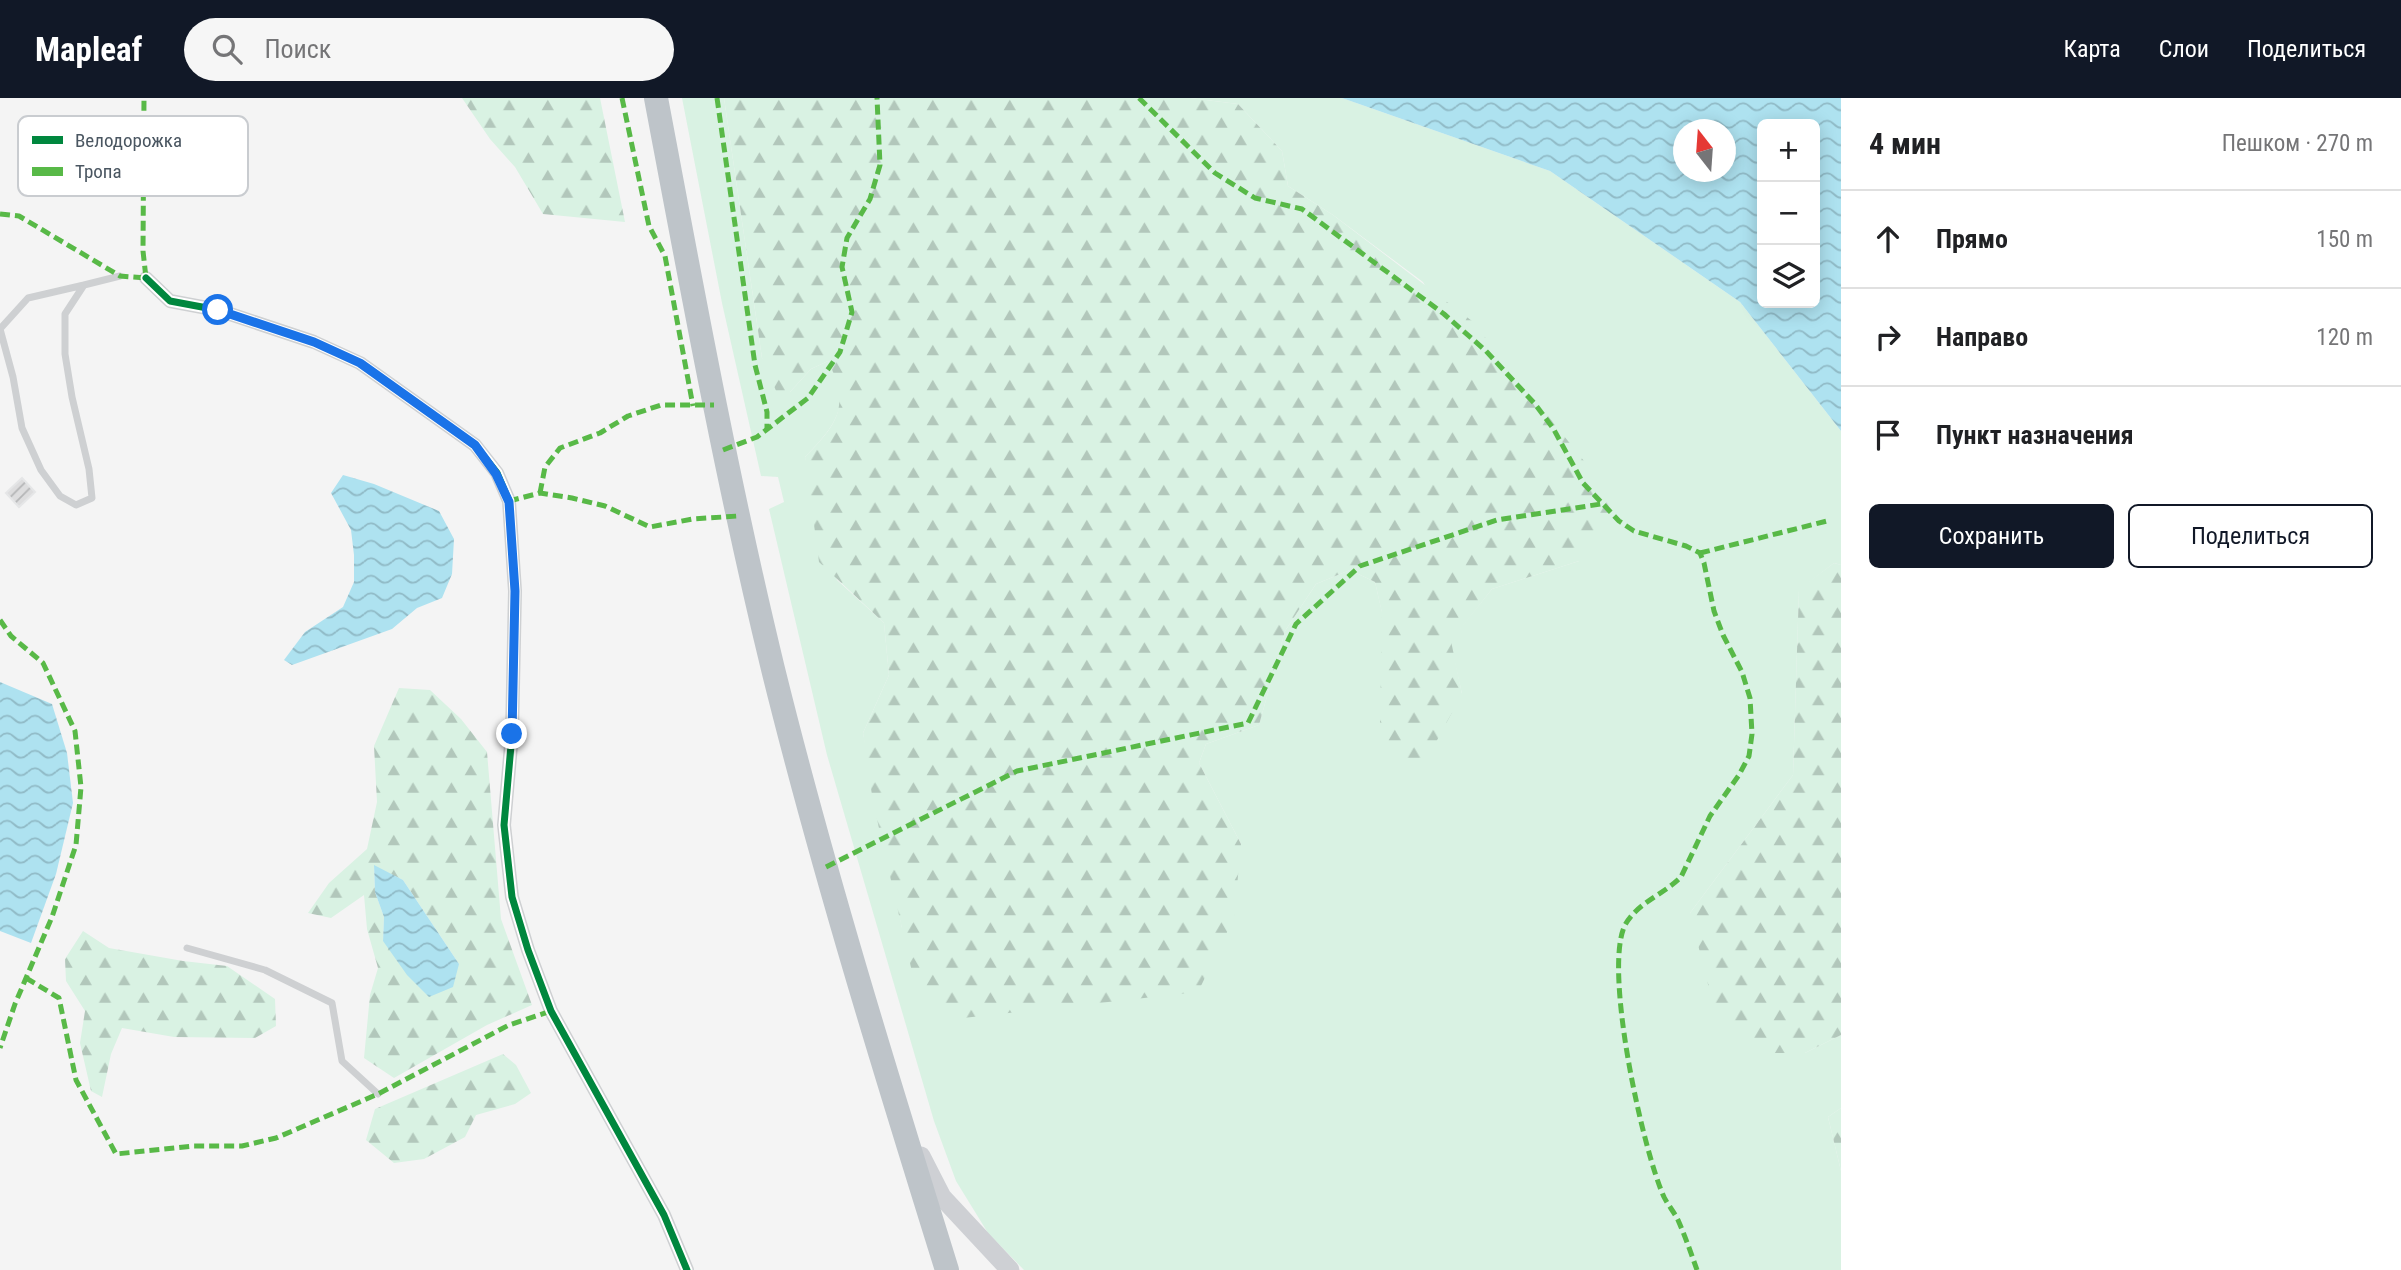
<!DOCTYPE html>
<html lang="ru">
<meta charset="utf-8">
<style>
:root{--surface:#fff;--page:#f6f6f6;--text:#202124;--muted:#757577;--line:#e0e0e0;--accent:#111827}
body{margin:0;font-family:"Roboto Condensed",sans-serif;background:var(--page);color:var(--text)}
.controls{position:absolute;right:21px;top:21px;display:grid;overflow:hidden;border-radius:10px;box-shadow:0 4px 18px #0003}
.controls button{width:63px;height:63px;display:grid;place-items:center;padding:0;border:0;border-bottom:2px solid var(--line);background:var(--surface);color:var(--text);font:35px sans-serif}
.compass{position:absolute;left:1673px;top:21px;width:63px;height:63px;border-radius:50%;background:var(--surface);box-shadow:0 4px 18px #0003;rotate:343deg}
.stop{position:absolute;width:21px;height:21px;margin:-16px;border:5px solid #1a73e8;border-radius:50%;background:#fff}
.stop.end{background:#1a73e8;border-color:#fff;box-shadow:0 2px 7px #0008}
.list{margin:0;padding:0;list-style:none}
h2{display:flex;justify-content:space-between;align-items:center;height:91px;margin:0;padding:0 28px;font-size:30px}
h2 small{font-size:23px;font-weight:400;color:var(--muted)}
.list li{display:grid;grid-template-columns:46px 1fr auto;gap:21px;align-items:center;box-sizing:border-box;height:98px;padding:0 28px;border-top:2px solid var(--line)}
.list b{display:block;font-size:26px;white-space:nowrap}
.list em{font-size:23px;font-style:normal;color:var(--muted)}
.actions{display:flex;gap:14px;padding:21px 28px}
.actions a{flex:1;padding:16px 0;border:2px solid var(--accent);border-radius:10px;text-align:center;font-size:24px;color:var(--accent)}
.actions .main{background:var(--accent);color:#fff}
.icon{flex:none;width:38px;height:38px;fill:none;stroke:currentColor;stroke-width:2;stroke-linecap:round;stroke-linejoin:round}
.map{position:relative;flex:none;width:1841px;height:1172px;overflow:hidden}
header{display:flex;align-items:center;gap:42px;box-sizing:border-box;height:98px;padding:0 35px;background:var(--accent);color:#fff}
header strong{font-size:33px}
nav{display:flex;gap:38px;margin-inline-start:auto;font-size:24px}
.search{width:490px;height:63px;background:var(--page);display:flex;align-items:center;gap:18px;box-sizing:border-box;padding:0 24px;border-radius:38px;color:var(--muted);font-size:26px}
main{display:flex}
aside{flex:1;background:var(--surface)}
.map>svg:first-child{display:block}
.green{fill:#d9f2e3}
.forest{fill:url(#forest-firs);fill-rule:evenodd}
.water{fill:url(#water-waves);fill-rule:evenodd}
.building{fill:url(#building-hatch);stroke:#e5e6e7;stroke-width:2}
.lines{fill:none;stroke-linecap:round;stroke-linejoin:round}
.lane{stroke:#ced0d2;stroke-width:7}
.street{stroke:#ced0d2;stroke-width:14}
.secondary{stroke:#ced0d4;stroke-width:19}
.highway{stroke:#bec4c9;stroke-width:24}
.quiet{stroke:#58b947;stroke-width:5;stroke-dasharray:10 5;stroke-linecap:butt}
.cycleway-casing{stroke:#fff;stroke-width:11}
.cycleway{stroke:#00873e;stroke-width:7}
.route{stroke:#1a73e8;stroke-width:9}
.key{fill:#fff;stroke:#c9ccd0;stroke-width:2}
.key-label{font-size:19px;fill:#4a5661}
</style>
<header>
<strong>Mapleaf</strong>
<div class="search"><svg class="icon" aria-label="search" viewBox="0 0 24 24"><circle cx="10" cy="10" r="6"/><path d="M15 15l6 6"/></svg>Поиск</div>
<nav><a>Карта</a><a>Слои</a><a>Поделиться</a></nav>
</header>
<main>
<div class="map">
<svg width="1841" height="1172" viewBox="0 0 1841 1172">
<defs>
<pattern id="forest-firs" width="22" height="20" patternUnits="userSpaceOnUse" patternTransform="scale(1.75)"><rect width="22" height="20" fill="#d9f2e3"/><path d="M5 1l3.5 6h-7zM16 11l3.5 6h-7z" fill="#b2c7bb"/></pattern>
<pattern id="water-waves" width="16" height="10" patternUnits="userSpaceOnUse" patternTransform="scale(1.75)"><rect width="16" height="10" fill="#aee2f0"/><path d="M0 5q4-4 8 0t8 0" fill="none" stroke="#90bac6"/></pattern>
<pattern id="building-hatch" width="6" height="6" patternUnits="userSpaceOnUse" patternTransform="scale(1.75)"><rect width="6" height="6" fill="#ddddde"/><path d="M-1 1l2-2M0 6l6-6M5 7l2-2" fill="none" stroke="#b5b6b7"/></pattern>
</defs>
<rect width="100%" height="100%" fill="#f4f4f4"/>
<path class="green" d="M682 0H724L762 260 790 294 811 271 828 263C832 271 837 280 839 289 846 318 823 340 805 359L837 482 884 525 889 577 863 635 902 830 1241 746 1199 665 1206 646 1259 627 1285 533 1316 486 1350 472 1375 484 1382 514 1462 596 1450 543 1492 491 1579 463 1423 184 1333 117 1288 88 1282 53 1238 6 1190 0H1342L1550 73 1740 204 1841 333V467L1834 465 1799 492 1793 677 1690 815 1805 955 1841 937V1010L1828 1019 1841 1073V1172H1024L988 1135 956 1083 934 1023 827 657 769 411 784 404 778 379 761 378 722 205Z"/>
<g class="forest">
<polygon points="462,0 600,0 625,124 543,116 515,69 490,41"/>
<path d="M724 0H1190L1238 6 1282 53 1288 88 1333 117 1472 223 1616 403 1579 463 1492 491 1451 543 1462 596 1422 670 1399 667 1380 624 1382 515 1375 484 1350 472 1316 486 1285 533 1259 627 1206 646 1199 665 1241 746 1234 820 1198 894 954 921 915 887 873 704 863 635 889 577 884 525 819 464 805 359C837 326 851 309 828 263L811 271 790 294 777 295 762 260Z"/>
<polygon points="1834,465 1841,467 1841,937 1805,955 1752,955 1716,918 1690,815 1793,677 1799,491"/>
<path d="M399 590 430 592 461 621 487 654 501 821 532 907 487 927 394 980 364 960 370 897 378 870 367 831 364 797 331 820 308 815 329 785 367 751 377 704 374 648ZM374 768 403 782 459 866 383 843 384 819 375 794Z"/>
<polygon points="83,833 109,850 183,863 227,868 275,901 276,928 255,940 174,939 122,930 111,956 102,999 91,993 80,945 85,913 66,883 65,861"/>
<polygon points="503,956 516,967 531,995 515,1006 476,1017 465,1039 424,1061 394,1065 366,1042 375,1011"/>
<polygon points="1841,1010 1841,1073 1828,1019"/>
</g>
<g class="water">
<path d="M1342 0H1841V333L1740 204 1550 73ZM1815 26V205H1762V26ZM1684 32H1726V74H1684Z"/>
<polygon points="343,377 374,386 439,413 454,441 452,476 442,500 417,510 392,531 292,567 284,562 305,534 343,509 354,484 354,457 351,432 331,395"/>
<polygon points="0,584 52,606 67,655 73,705 56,776 31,845 0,833"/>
<polygon points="374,767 403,782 459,866 453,889 429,899 407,877 383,843 384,819 375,794"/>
</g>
<polygon class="building" points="22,380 35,394 19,409 6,395"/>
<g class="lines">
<g class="lane">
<polyline points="84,187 28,200 0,231 13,279 22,330 41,372 60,398 76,407 92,400 89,371 72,299 65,256 65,216 84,187 120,178"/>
<polyline points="187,850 265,872 332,905 342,963 378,996"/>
</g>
<polyline class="street" points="146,180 170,203 218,212 314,244 360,265 475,347 497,375 509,403 515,493 512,636 504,727 512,799 528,852 551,913 664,1117 687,1172"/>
<polyline class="secondary" points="921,1058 942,1099 1010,1172"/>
<path class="highway" d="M656 0C692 191 727 382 773 571 823 773 885 973 947 1172"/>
<g class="quiet">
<polyline points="622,0 649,128 665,158 693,308"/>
<polyline points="717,0 755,267 767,314 767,331"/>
<path d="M1139 0 1215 75 1255 100 1302 111 1444 216 1486 253 1535 306 1553 330 1583 385 1619 423 1634 433 1686 448 1700 455 1704 465 1714 513 1723 537 1742 574 1750 600 1752 636 1749 658 1739 677 1710 718 1681 779C1663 797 1638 804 1625 827 1603 872 1643 1053 1664 1099 1668 1107 1674 1114 1678 1122 1685 1138 1691 1155 1697 1172"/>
<polyline points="0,116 19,118 120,178 146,180 143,153 144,0"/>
<polyline points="723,352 757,339 808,300 840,254 852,214 842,169 847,140 870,101 880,67 877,0"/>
<polyline points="540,395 545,369 560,350 600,335 628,318 661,307 714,307"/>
<polyline points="509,403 540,395 572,400 605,408 650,429 693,421 738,418"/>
<polyline points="1700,455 1827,423"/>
<polyline points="0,522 11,538 43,565 75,633 81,689 76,747 52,819 15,906 0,950"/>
<polyline points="826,769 1017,673 1248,625 1296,526 1360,468 1497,422 1601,406"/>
<polyline points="26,880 59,900 76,982 116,1056 194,1048 242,1048 276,1040 378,996 509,927 551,913"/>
</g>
<g class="cycleway-casing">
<polyline id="cycleway" points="146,180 170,203 218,212 314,244 360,265 475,347 497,375 509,403 515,493 512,636 504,727 512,799 528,852 551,913 664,1117 687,1172"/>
</g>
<use href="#cycleway" class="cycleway"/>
</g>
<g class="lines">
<polyline class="route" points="218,212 314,244 360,265 475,347 496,376 509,404 515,493 512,636"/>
</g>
<rect x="18" y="18" width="230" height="80" rx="10" class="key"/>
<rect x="32" y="38" width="31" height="8" fill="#00873e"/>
<rect x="32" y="69" width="31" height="9" fill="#58b947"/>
<g class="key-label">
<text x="75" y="49">Велодорожка</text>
<text x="75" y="80">Тропа</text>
</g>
</svg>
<div class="controls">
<button>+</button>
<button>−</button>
<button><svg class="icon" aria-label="layers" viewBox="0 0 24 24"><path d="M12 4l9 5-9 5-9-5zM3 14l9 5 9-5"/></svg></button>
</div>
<svg class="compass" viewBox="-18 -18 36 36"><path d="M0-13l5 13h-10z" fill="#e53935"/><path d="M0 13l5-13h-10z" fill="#757577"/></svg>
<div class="stop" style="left:218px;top:212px"></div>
<div class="stop end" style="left:512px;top:636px"></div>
</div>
<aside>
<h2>4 мин<small>Пешком · 270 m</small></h2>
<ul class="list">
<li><svg class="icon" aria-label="ahead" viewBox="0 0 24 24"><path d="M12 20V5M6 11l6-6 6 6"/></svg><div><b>Прямо</b></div><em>150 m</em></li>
<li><svg class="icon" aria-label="right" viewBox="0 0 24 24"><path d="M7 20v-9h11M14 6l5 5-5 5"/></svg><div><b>Направо</b></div><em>120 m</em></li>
<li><svg class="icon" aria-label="arrive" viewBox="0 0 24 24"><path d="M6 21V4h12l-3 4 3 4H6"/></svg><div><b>Пункт назначения</b></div></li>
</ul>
<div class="actions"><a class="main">Сохранить</a><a>Поделиться</a></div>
</aside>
</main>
